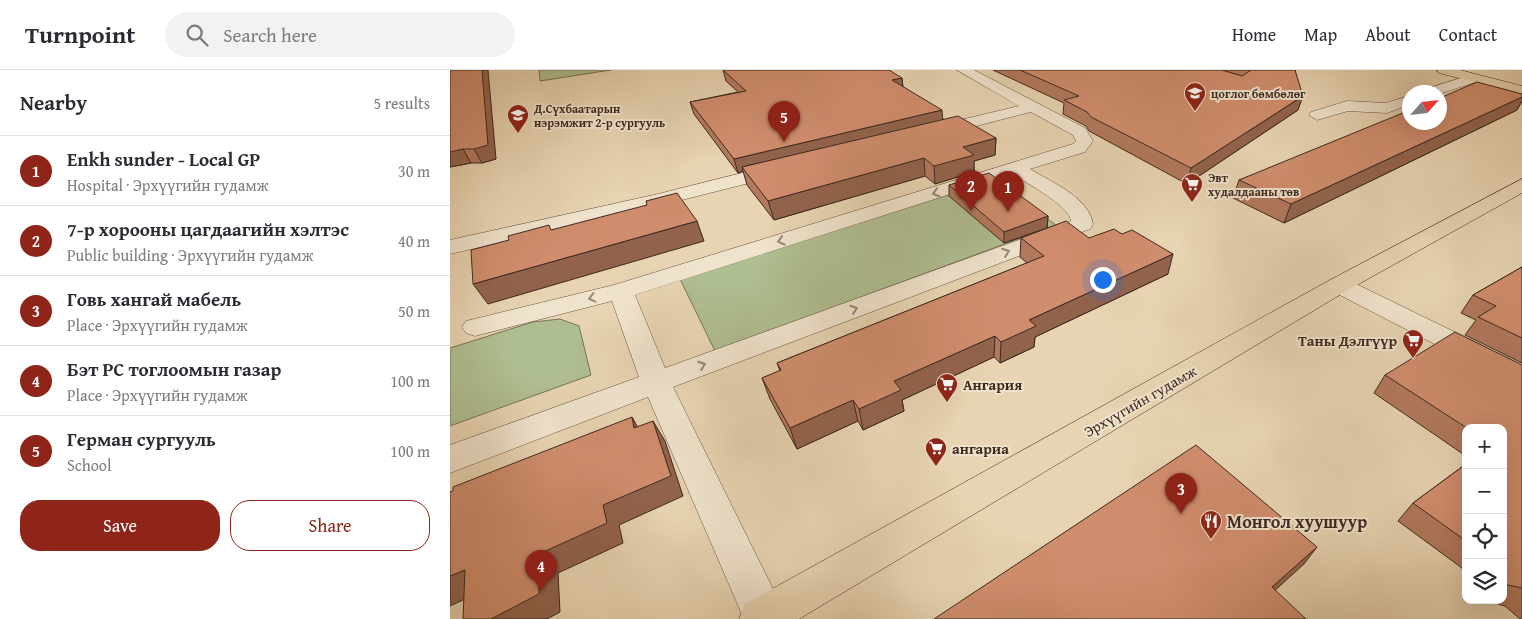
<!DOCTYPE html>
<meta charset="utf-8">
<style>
:root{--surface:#fff;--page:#f2f2f3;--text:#2b2b33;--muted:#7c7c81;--line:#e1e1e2;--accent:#8f2418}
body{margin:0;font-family:"Gentium Book Plus",serif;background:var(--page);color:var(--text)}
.controls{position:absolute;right:15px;bottom:15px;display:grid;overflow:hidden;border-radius:10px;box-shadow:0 5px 20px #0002}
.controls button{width:45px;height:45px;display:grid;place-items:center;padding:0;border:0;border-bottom:1px solid var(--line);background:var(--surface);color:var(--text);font:25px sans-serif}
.compass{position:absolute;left:952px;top:15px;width:45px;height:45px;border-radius:50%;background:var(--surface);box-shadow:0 5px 20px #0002;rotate:63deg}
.you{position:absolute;left:652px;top:209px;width:18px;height:18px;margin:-12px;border:4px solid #fff;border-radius:50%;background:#1a73e8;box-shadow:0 0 0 8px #1a73e833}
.badge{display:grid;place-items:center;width:32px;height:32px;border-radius:50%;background:var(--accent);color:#fff;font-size:16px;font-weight:700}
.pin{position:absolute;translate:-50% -41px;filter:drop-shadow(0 1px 2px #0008)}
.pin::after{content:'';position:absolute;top:26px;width:18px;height:15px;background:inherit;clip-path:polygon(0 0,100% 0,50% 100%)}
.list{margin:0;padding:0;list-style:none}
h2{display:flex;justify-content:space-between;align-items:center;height:65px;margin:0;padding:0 20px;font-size:21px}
h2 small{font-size:16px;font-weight:400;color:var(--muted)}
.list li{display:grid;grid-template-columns:32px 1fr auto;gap:15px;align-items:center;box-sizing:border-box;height:70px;padding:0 20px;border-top:1px solid var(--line)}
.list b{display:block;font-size:19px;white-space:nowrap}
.list p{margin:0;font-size:16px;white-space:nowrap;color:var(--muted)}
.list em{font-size:16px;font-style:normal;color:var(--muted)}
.actions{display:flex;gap:10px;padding:15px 20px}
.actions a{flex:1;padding:11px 0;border:1px solid var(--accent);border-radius:20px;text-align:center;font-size:18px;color:var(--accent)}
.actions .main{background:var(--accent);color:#fff}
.icon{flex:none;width:28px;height:28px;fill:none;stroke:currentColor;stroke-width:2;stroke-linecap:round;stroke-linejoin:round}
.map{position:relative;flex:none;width:1072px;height:549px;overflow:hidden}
header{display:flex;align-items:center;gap:30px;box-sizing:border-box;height:70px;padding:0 25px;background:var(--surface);border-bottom:1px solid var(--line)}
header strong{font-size:24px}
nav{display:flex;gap:28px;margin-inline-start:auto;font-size:18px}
.search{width:350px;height:45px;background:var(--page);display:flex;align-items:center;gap:12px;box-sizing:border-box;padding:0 18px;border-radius:28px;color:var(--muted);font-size:19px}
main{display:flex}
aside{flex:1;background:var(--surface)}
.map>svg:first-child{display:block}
.green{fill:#afbe91;stroke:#767458}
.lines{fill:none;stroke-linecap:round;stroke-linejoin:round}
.minor-casing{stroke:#685444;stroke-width:1}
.major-casing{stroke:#3e2920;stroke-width:1}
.minor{fill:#f0e3cd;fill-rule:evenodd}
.major{fill:#e8d4b2;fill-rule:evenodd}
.wall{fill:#b3795e;stroke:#3e2920}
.shaded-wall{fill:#92634c;stroke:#3e2920}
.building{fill:#d08d6d;stroke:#3e2920}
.oneway{stroke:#978676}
.labels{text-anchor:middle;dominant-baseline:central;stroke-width:4;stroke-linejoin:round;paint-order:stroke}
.far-poi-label{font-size:12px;font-weight:bold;fill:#3e2920;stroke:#f0e3cd;text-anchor:start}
.poi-label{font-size:15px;font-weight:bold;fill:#3e2920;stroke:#f0e3cd;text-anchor:start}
.street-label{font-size:15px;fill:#3e2920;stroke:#f0e3cd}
.near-poi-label{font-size:18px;font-weight:bold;fill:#3e2920;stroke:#f0e3cd;text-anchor:start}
</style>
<header>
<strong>Turnpoint</strong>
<div class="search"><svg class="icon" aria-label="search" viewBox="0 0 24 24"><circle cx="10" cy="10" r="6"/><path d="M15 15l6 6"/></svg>Search here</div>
<nav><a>Home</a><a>Map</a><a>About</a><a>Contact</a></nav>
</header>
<main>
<aside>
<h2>Nearby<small>5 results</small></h2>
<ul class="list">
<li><span class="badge">1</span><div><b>Enkh sunder - Local GP</b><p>Hospital · Эрхүүгийн гудамж</p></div><em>30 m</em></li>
<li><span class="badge">2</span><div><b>7-р хорооны цагдаагийн хэлтэс</b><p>Public building · Эрхүүгийн гудамж</p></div><em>40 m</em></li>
<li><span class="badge">3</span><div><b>Гoвь хангай мабель</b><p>Place · Эрхүүгийн гудамж</p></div><em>50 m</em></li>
<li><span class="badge">4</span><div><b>Бэт PC тоглоомын газар</b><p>Place · Эрхүүгийн гудамж</p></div><em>100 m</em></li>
<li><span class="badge">5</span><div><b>Герман сургууль</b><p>School</p></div><em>100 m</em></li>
</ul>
<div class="actions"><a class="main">Save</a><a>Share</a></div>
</aside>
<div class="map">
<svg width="1072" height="549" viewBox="0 0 1072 549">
<rect width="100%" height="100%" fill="#e8d4b2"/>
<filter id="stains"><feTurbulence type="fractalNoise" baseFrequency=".004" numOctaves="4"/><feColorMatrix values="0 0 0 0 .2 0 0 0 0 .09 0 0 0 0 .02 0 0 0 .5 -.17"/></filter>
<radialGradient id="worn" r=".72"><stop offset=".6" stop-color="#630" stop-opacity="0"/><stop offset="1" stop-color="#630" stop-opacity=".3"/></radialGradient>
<g class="green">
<polygon points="89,0 161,0 90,11"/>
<polygon points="543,111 606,155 265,281 230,209"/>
<polygon points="110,249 129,256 141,305 0,356 0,278 83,252"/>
</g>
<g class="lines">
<g class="minor-casing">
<g id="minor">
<path d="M507 0H524L635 58 643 71 635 82 580 99C601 112 639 127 643 154L640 159 223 317 329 531 335 546 334 549H294L198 327 0 403V375L189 307 162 231 25 266 16 263 12 257 16 251 164 215 623 74 626 71 623 65 581 42 483 67 477 66 475 62 477 58 569 36ZM563 104C576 113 620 136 621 151L215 298 185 225Z"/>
<polygon points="1024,4 1031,8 1029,11 989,24 974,22 976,19"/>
<polygon points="959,26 959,35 937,43 898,41 867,50 859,45 861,42 897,31 936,33"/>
<polygon points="332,93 339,95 341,99 339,103 208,136 0,184 0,170 208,124"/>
<polygon points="889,208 898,210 1072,295 1072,317 1062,314 880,220 877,215 880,210"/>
</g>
</g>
<g class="major-casing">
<g id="major">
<polygon points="987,0 1010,0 1072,16 1072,24 989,3"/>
<polygon points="1072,109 1072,123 898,220 349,549 289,549 295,534 880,210"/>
</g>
</g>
<use href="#minor" class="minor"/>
<use href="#major" class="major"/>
</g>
<g class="wall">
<polygon points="0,0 46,89 32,93 21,93 0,97"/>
<polygon points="273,0 452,8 453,17 493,49 546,68 545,85 524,91 524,102 485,114 475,106 324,150 297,115 293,101 288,103 244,44 240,32 288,22 276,11"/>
<polygon points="543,0 845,0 848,40 737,114 639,61 636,56 613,44 614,33"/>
<polygon points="1072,24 1072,31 1067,40 834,153 783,128 789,110"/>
<polygon points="499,115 598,146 597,158 554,173 499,126"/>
<polygon points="571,168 639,168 718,204 585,267 584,277 550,293 544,287 452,330 454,341 413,360 408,351 347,379 320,329 312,308 330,301 327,293 577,193 570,187"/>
<polygon points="1072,197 1072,293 1015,265 1026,250 1011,243 1023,225"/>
<polygon points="1072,295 1072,549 1070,549 1055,536 1034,530 1053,530 1053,358 1016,358 1016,386 924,323 935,305"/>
<polygon points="1016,394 1016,517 1012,498 948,451 963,433"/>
</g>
<g class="shaded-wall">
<polygon points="32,0 38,0 46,89 32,93 24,79"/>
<polygon points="452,8 453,19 442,10"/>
<polygon points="853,26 848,40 737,114 741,98"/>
<polygon points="1072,27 1072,31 1067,40 834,153 841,134"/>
<polygon points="492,40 493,53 292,97 293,101 288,103 284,89"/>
<polygon points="546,68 545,85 524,91 524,102 485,114 484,96 513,77"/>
<polygon points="13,79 21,93 0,97 0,82"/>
<polygon points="474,88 475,106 324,150 318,131"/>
<polygon points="598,146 597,158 554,173 554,162"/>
<polygon points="247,151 254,171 38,234 23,214"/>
<polygon points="723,184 718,204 585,267 584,277 550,293 551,272 579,250"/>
<polygon points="545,266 544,287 452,330 454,341 413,360 409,339 444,311"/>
<polygon points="403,330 408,351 347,379 340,358"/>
<polygon points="182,347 194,368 184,358"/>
<polygon points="203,351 215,371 233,426 169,455 173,473 108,503 110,542 97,549 41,549 89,484"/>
<polygon points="867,477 854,494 810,534 822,517"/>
<polygon points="15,500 37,519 0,536 0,506"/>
</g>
<g class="building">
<polygon points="0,0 32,0 38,75 24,79 13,79 0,82"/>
<polygon points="273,0 439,0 452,8 442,10 492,40 284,89 240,32 296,21"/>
<polygon points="570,0 772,0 792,6 801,0 845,0 853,26 741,98 641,47 637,42 614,30 629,26"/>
<polygon points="1027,12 1072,24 1072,27 841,134 789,110 960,40 960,52 990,52 990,28"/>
<polygon points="508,46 546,68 513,77 524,85 484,96 474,88 318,131 292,97"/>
<polygon points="539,103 598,146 554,162 499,115"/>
<polygon points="227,123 247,151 23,214 21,180 59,170 58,166 99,155 101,160 197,135 196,131"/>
<polygon points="616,151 639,168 664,159 672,164 682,160 723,184 579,250 586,256 551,272 545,266 444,311 451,320 409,339 403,330 340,358 312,308 331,300 327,293 594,186 571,168"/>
<polygon points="1072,197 1072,268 1028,247 1046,236 1023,225"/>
<polygon points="1005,262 1072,295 1072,518 1053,514 1053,358 1017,358 935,305"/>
<polygon points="182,347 184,358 203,351 221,406 153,435 157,453 89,484 89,524 41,549 13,549 15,500 0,506 0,422 3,421 3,417"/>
<polygon points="746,375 867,477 822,517 856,549 484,549"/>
<polygon points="1016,394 1016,471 963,433"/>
</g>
<defs><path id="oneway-chevron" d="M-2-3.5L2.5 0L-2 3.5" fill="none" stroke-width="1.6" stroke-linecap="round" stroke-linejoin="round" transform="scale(1.25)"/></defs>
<g class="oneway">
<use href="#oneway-chevron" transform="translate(486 123) rotate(163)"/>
<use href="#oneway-chevron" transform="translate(331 171) rotate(163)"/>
<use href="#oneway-chevron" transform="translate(556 182) rotate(-20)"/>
<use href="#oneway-chevron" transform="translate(142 228) rotate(166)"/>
<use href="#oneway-chevron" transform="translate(404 239) rotate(-20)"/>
<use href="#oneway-chevron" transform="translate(252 295) rotate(-20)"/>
</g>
<defs>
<g id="school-pin" transform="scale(1.125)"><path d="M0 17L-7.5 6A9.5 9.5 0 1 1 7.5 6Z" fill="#8f2418" stroke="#f0e3cd"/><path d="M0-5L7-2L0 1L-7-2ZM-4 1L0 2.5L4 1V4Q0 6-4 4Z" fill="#fff"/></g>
<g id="supermarket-pin" transform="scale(1.125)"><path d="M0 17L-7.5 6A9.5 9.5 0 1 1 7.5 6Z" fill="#8f2418" stroke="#f0e3cd"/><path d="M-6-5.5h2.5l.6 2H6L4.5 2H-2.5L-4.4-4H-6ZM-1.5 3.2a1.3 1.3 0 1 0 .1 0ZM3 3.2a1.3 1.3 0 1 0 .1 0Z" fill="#fff"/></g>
<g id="restaurant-pin" transform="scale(1.125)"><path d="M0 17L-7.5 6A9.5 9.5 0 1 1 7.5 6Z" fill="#8f2418" stroke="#f0e3cd"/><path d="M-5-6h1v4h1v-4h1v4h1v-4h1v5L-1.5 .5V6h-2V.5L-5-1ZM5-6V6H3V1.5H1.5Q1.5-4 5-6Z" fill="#fff"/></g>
</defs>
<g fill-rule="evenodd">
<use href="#school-pin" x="745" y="23"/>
<use href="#school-pin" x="68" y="45"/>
<use href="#supermarket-pin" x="742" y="114"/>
<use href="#supermarket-pin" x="963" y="270"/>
<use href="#supermarket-pin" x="497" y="314"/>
<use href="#supermarket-pin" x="486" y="378"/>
<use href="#restaurant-pin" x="761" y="451"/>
</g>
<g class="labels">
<g class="far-poi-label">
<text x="761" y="23">цоглог бөмбөлөг</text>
<text x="84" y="38">Д.Сүхбаатарын<tspan x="84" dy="14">нэрэмжит 2-р сургууль</tspan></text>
<text x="758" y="107">Эвт<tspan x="758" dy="14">худалдааны төв</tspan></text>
</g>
<g class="poi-label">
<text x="947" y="270" text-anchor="end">Таны Дэлгүүр</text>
<text x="513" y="314">Ангария</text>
<text x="502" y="378">ангариа</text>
</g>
<g class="street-label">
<text transform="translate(690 331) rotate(-30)">Эрхүүгийн гудамж</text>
</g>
<g class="near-poi-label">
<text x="777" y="451">Монгол хуушуур</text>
</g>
</g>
<rect width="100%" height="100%" filter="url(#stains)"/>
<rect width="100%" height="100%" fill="url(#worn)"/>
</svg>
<div class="controls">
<button>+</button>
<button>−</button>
<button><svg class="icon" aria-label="locate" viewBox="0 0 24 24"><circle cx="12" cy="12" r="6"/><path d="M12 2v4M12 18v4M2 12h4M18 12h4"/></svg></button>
<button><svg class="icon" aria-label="layers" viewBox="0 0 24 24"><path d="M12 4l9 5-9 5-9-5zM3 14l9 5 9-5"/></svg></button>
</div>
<svg class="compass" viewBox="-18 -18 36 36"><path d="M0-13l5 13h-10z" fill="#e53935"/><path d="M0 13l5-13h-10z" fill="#7c7c81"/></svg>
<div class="you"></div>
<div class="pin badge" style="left:558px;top:142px">1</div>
<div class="pin badge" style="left:521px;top:141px">2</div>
<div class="pin badge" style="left:731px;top:444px">3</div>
<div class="pin badge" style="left:91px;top:521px">4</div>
<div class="pin badge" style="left:334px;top:72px">5</div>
</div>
</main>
